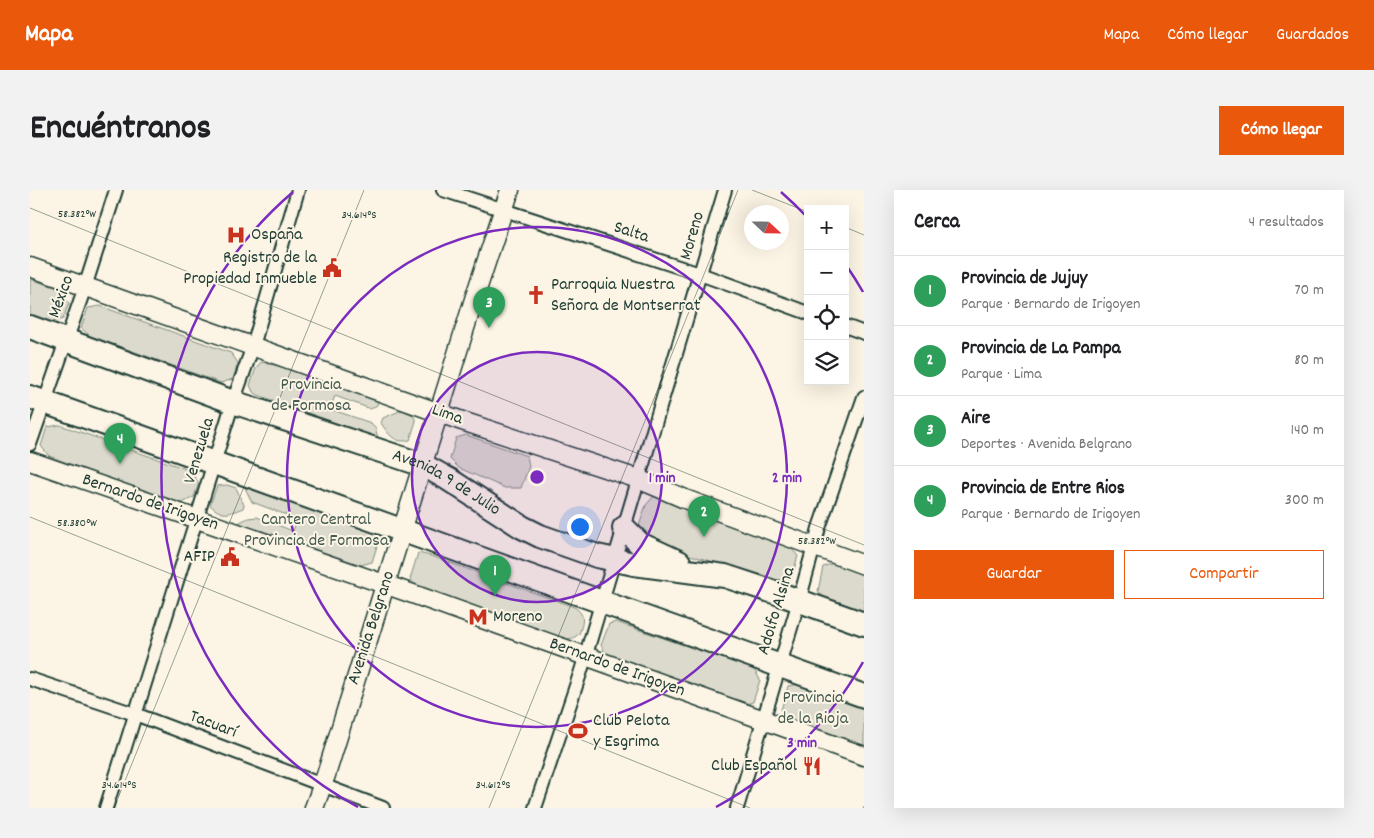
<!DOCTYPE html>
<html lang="es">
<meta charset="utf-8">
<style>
:root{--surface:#fff;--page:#f2f2f2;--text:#202124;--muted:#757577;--line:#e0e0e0;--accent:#ea580c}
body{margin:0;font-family:Dekko,sans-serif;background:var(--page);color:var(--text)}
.controls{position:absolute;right:15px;top:15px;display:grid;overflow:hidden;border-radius:0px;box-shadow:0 5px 20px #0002}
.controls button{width:45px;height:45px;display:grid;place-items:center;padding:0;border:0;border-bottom:1px solid var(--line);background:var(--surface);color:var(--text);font:25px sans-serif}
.compass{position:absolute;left:714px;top:15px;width:45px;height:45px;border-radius:50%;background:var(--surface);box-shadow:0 5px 20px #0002;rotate:112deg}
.you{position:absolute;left:549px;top:336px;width:18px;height:18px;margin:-12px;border:4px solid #fff;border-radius:50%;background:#1a73e8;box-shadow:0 0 0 8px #1a73e833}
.badge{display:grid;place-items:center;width:32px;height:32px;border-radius:50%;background:var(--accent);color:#fff;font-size:16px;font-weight:700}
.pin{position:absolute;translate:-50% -41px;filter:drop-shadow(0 1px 2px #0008)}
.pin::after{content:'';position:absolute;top:26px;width:18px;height:15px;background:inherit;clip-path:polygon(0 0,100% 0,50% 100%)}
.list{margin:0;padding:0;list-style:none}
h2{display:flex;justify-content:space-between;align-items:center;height:65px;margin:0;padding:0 20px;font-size:21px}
h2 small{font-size:16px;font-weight:400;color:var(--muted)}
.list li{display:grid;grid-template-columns:32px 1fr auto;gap:15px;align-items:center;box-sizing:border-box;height:70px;padding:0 20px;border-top:1px solid var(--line)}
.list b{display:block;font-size:19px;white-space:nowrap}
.list p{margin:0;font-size:16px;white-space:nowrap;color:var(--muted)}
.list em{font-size:16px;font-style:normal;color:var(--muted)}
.actions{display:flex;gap:10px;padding:15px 20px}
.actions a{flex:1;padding:11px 0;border:1px solid var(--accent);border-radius:0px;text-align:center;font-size:18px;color:var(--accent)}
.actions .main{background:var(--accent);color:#fff}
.icon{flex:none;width:28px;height:28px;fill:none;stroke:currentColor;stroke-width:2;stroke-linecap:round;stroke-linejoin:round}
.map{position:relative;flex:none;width:834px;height:618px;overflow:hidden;border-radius:0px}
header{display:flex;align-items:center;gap:30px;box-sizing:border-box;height:70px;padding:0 25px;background:var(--accent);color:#fff}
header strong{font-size:24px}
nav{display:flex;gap:28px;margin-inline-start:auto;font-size:18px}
.intro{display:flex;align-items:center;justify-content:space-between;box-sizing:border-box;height:120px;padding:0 30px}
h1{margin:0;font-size:35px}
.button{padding:12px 22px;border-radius:0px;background:var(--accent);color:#fff;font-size:18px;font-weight:700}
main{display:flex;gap:30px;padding:0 30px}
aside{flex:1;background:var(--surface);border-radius:0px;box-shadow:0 5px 20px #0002}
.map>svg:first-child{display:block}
.green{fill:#dcdacc;stroke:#7e8c80}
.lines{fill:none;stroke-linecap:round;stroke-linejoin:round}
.street-casing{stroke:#1f3d34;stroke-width:16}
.secondary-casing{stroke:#1f3d34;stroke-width:21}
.highway-casing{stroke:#1f3d34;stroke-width:26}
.street{stroke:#fcf5e5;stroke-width:12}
.secondary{stroke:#fcf5e5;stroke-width:18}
.highway{stroke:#fcf5e5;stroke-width:22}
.ticks{fill:none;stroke:#1f3d34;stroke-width:1;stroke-opacity:0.45}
.ring{fill:none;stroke:#7b2cbf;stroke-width:2.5}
.labels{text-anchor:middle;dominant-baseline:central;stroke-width:4;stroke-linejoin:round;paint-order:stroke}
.street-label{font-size:18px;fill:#1f3d34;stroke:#fcf5e5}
.poi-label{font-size:18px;fill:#1f3d34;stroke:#fcf5e5;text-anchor:start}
.park-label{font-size:18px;fill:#455c52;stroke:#fcf5e5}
.ticks-label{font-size:12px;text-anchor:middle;fill:#1f3d34;stroke:#fcf5e5;stroke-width:4;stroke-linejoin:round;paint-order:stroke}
.centre{fill:#7b2cbf;stroke:#fcf5e5;stroke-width:2.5}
.ring-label{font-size:15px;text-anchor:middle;font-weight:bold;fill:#7b2cbf;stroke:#fcf5e5;stroke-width:4;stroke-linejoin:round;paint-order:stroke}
</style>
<header>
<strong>Mapa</strong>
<nav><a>Mapa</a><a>Cómo llegar</a><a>Guardados</a></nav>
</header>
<div class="intro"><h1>Encuéntranos</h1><a class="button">Cómo llegar</a></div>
<main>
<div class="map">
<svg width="834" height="618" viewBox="0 0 834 618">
<rect width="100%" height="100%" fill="#fcf5e5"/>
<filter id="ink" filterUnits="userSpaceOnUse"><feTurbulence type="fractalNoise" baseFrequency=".02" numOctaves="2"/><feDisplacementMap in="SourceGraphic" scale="10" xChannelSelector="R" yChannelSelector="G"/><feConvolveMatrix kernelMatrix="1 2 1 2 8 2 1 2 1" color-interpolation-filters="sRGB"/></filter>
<g filter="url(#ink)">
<g class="green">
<polygon points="0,89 31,99 34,107 39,113 33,129 19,133 0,126"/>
<polygon points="70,116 201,163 208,173 203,189 191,193 60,146 51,138 58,118"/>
<polygon points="231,172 257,178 345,206 348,211 347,215 341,219 305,206 300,219 341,233 345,237 348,248 228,205 223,202 220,195 226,178"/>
<path d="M372 220 383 225 386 231 380 250C365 254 359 245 351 233L353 228Z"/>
<polygon points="30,235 159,280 169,293 164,307 148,315 19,266 11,256 17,237"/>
<polygon points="436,245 497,266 499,276 491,298 475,298 429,278 420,269 426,248"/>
<path d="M197 295 206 298 214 315 213 318C197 324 193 327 180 315L187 296Z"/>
<polygon points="214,296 340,339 348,344 348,353 342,372 331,375 206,334 218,328 227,327 263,341 267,329 222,312"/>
<polygon points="624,306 632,307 758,355 768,366 761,389 745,390 626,355 608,339 616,315"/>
<path d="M388 363 401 366 544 417C556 424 553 433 549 444L543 448 536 449 385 395 380 389Z"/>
<polygon points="803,373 834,384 834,424 795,409 788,401 793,377"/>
<polygon points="586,432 721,478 726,482 730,490 723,512 716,514 575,463 571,455 578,437 579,434"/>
<polygon points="769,494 834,517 834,556 757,528 751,520 758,496"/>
</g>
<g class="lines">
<g class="street-casing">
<g id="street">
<polyline points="413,0 670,84 778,123"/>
<polyline points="815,136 834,143"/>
<polyline points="0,254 55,97 86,0"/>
<polyline points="0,489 105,524 353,618"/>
<polyline points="76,618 203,212 223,156 268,0"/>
<polyline points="505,618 551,481 695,0"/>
<polyline points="707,618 769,411 789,338 834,207"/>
</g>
</g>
<g class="secondary-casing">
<g id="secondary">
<polyline points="0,77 432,231 608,289 655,309 834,375"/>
<polyline points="0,271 380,403 834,566"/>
<polyline points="284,618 296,585 445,106 480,0"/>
</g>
</g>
<g class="highway-casing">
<g id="highway">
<path id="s1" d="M0 137 203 212 393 275 418 289 492 337 510 346 567 366 604 374 695 386 750 404 834 434"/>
<polyline points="0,207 834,506"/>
<polyline points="594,338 610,354 649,372"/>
</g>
</g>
<use href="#street" class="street"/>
<use href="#secondary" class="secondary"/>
<use href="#highway" class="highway"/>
</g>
</g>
<path class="ticks" d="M722 0 778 22M0 18 834 355M815 37 834 45M0 327 720 618M84 618 334 0M459 618 708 0M833 618 834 616"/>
<circle cx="507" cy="287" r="125" fill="#7b2cbf" fill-opacity=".12"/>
<g class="ring">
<circle cx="507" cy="287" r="125"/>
<circle cx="507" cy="287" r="250"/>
<path d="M833 472A375 375 0 0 1 686 617M328 617A375 375 0 0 1 263 2M751 2A375 375 0 0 1 777 27M816 75A375 375 0 0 1 833 102"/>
</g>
<defs>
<g id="hospital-bare" transform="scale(1.5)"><path d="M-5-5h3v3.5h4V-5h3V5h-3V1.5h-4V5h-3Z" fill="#c8321e" stroke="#fcf5e5" stroke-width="2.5" paint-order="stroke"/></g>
<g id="civic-bare" transform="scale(1.5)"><path d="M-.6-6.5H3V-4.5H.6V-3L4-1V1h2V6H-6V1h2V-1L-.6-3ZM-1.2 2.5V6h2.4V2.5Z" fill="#c8321e" stroke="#fcf5e5" stroke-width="2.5" paint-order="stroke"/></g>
<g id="church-bare" transform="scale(1.5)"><path d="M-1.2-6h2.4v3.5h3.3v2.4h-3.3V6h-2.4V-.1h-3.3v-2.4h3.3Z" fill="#c8321e" stroke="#fcf5e5" stroke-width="2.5" paint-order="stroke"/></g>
<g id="metro-bare" transform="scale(1.5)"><path d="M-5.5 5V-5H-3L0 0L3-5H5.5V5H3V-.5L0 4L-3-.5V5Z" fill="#c8321e" stroke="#fcf5e5" stroke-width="2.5" paint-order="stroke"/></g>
<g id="stadium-bare" transform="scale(1.5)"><path d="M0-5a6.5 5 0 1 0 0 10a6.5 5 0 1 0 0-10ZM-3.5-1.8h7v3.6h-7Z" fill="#c8321e" stroke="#fcf5e5" stroke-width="2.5" paint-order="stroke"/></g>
<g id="restaurant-bare" transform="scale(1.5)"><path d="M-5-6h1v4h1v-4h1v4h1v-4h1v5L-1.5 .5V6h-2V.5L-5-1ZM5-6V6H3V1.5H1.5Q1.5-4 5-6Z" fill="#c8321e" stroke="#fcf5e5" stroke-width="2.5" paint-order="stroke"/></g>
</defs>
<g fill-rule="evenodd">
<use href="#hospital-bare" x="206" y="45"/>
<use href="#civic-bare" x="302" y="78"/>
<use href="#church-bare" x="506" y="105"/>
<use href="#civic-bare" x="200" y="367"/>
<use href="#metro-bare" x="448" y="427"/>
<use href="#stadium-bare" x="548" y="541"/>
<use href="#restaurant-bare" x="782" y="576"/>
</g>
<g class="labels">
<g class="street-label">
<text transform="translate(601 43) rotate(18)">Salta</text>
<text transform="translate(663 46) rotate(-74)">Moreno</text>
<text transform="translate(32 107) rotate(-70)">México</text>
<text transform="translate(417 225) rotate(20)">Lima</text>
<text transform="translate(170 261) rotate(-73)">Venezuela</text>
<text stroke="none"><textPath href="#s1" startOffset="445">Avenida 9 de Julio</textPath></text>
<text transform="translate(120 313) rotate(19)">Bernardo de Irigoyen</text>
<text transform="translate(747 421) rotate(-73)">Adolfo Alsina</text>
<text transform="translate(342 438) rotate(-72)">Avenida Belgrano</text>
<text transform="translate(587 478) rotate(20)">Bernardo de Irigoyen</text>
<text transform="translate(183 535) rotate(21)">Tacuarí</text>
</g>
<g class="poi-label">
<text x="221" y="45">Ospaña</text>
<text x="287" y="68" text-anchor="end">Registro de la<tspan x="287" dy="21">Propiedad Inmueble</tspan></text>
<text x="521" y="95">Parroquia Nuestra<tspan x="521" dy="21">Señora de Montserrat</tspan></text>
<text x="185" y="367" text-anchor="end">AFIP</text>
<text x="463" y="427">Moreno</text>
<text x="563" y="531">Club Pelota<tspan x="563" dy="21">y Esgrima</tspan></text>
<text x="767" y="576" text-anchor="end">Club Español</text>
</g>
<g class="park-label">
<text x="281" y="195">Provincia<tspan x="281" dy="21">de Formosa</tspan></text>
<text x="286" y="330">Cantero Central<tspan x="286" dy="21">Provincia de Formosa</tspan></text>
<text x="783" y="508">Provincia<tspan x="783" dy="21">de la Rioja</tspan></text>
</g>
</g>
<g class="ticks-label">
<text x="47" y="27">58.382°W</text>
<text x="329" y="28">34.614°S</text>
<text x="47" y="336">58.380°W</text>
<text x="787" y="354">58.382°W</text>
<text x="89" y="598">34.614°S</text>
<text x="463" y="598">34.612°S</text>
</g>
<circle cx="507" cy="287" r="8" class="centre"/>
<g class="ring-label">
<text x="632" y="292">1 min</text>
<text x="757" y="292">2 min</text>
<text x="772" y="557">3 min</text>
</g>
</svg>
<div class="controls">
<button>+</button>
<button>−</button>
<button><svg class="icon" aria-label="locate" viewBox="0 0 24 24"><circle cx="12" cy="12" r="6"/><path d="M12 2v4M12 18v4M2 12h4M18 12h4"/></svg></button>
<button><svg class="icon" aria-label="layers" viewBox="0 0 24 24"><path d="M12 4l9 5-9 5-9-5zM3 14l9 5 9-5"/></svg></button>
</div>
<svg class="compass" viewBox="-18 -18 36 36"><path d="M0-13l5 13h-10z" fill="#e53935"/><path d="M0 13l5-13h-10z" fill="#757577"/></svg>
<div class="you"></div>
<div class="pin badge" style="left:465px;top:406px;background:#2e9e5b">1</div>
<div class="pin badge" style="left:674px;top:347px;background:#2e9e5b">2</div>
<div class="pin badge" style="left:459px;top:138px;background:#2e9e5b">3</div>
<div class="pin badge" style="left:90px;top:274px;background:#2e9e5b">4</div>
</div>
<aside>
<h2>Cerca<small>4 resultados</small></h2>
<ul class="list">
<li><span class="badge" style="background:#2e9e5b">1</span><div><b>Provincia de Jujuy</b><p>Parque · Bernardo de Irigoyen</p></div><em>70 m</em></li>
<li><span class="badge" style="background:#2e9e5b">2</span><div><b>Provincia de La Pampa</b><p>Parque · Lima</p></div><em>80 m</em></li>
<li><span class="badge" style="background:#2e9e5b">3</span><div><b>Aire</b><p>Deportes · Avenida Belgrano</p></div><em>140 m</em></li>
<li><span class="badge" style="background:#2e9e5b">4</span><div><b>Provincia de Entre Rios</b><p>Parque · Bernardo de Irigoyen</p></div><em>300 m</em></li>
</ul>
<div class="actions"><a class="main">Guardar</a><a>Compartir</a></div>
</aside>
</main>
